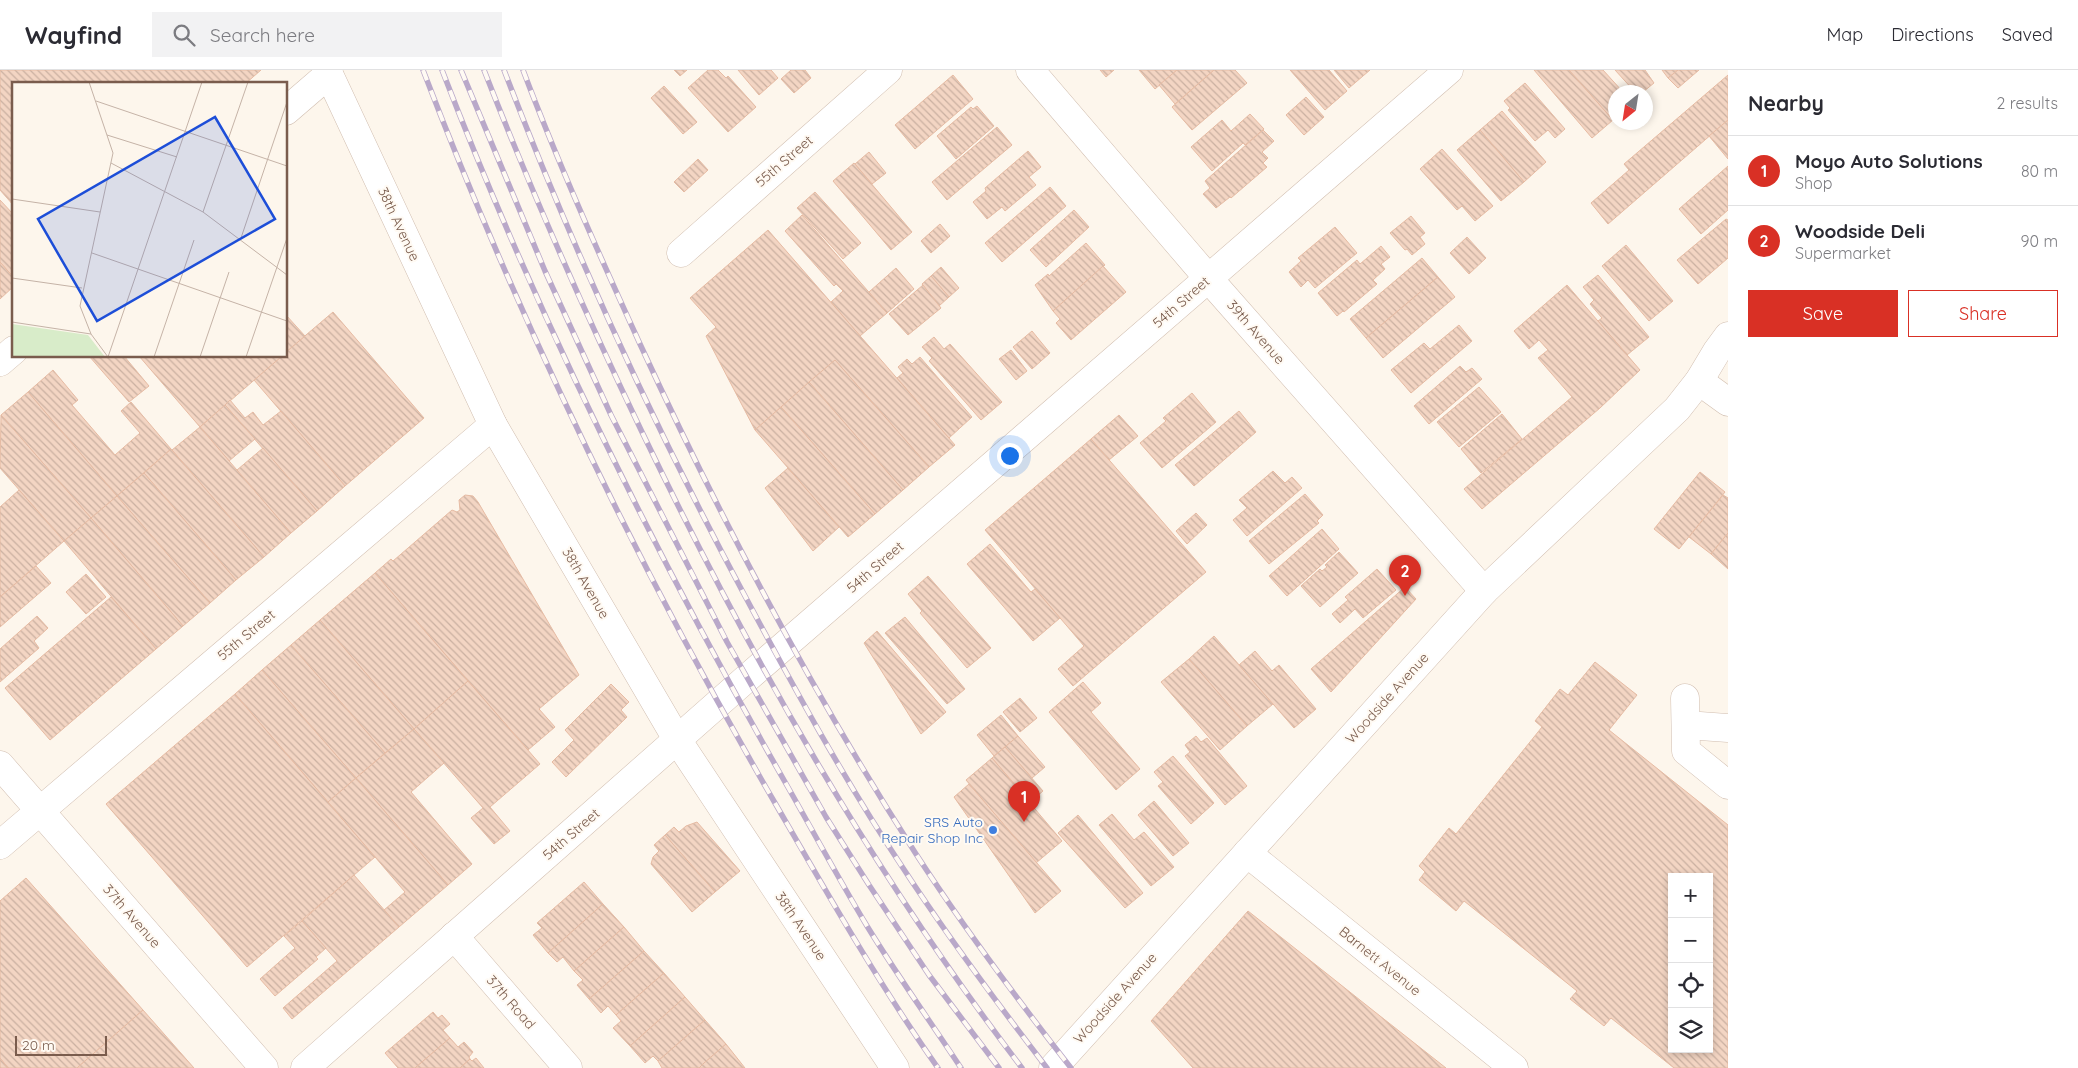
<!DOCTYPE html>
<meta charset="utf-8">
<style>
:root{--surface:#fff;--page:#f2f2f3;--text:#2b2b33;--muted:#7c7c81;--line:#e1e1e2;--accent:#d93025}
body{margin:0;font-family:Quicksand,sans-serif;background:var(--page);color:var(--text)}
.controls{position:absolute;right:15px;bottom:15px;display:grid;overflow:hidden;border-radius:0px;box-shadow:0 2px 8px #0003}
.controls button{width:45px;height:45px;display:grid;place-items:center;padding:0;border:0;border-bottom:1px solid var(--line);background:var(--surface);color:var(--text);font:25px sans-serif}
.compass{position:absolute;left:1608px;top:15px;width:45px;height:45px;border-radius:50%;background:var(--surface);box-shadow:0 2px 8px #0003;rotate:210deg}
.scale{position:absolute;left:15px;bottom:12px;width:92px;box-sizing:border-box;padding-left:5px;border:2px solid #7a5c4d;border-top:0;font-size:14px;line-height:18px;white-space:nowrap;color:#7a5c4d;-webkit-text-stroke:4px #fffaf3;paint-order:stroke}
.you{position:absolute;left:1009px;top:385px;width:18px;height:18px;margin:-12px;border:4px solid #fff;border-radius:50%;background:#1a73e8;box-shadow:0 0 0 8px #1a73e833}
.badge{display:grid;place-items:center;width:32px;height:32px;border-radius:50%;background:var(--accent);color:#fff;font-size:16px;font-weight:700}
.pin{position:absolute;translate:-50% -41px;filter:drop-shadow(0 1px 2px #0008)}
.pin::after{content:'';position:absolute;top:26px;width:18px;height:15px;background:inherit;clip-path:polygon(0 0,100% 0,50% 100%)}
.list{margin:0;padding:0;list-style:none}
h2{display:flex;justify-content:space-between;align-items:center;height:65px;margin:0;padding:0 20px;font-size:21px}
h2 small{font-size:16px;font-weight:400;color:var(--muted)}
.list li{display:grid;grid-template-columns:32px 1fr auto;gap:15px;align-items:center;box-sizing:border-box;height:70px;padding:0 20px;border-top:1px solid var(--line)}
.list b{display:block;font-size:19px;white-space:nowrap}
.list p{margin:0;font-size:16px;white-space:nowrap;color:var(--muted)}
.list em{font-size:16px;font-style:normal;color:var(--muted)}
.actions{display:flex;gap:10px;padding:15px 20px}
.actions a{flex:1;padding:11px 0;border:1px solid var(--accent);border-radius:0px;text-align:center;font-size:18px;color:var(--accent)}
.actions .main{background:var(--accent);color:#fff}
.icon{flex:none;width:28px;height:28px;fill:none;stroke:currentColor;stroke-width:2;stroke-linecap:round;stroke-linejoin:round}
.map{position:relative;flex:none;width:1728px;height:998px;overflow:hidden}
header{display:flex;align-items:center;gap:30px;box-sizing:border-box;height:70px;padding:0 25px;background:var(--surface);border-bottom:1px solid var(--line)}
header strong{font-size:24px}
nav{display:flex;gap:28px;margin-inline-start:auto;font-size:18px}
.search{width:350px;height:45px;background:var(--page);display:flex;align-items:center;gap:12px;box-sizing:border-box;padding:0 18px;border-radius:0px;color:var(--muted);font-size:19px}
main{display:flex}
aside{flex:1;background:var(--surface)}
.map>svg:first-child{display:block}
.building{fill:url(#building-back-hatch);stroke:#e6bba3;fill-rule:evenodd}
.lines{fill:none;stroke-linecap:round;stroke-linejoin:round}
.minor-casing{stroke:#d1beb0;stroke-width:29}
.minor{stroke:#fff;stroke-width:28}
.rail-casing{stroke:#b9a8c9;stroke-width:5.5}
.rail{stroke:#fffaf3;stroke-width:4;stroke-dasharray:11;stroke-linecap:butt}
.shop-dot{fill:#3f7fe0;stroke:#fffaf3;stroke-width:2}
.labels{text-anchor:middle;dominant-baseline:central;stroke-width:4;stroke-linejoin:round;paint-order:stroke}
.street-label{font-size:14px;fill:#7a5c4d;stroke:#fffaf3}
.shop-label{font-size:14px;fill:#366cbe;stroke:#fffaf3;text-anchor:end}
.inset-road{fill:none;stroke:#c5b3a7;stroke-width:1}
.view{fill:#1d4ed8;fill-opacity:0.15;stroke:#1d4ed8;stroke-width:2.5}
.inset-edge{fill:none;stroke:#7a5c4d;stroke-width:2.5}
</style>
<header>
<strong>Wayfind</strong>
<div class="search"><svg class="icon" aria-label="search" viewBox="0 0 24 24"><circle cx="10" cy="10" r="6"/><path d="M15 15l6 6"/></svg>Search here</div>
<nav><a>Map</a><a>Directions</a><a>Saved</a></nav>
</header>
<main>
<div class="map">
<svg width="1728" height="998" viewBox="0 0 1728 998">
<defs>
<pattern id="building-back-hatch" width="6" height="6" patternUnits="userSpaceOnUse" patternTransform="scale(1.25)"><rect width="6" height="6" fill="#f3d5c3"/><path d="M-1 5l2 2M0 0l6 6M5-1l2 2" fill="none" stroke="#cab0a1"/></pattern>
</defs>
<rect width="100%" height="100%" fill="#fdf6ec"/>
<g class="building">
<polygon points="0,0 261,0 245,14 14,14 14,136 0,120"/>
<polygon points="674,0 687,0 680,6"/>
<polygon points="708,0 718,0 726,8 728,6 756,37 728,62 688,18"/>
<polygon points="738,0 771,0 778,8 759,25"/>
<polygon points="791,0 805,0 811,8 794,23 781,9"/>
<polygon points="1100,0 1114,0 1106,7"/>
<polygon points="1139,0 1177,0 1155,19"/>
<polygon points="1177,0 1214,0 1175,34 1159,15"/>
<polygon points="1214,0 1235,0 1247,13 1192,60 1172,37"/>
<polygon points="1290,0 1329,0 1347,21 1325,40"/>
<polygon points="1334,0 1370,0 1349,18"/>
<polygon points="1534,0 1569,0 1613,50 1592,68"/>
<polygon points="1569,0 1603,0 1623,22 1616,22 1616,47 1613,50"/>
<polygon points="1615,0 1645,0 1654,13 1643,22 1635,22"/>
<polygon points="1662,0 1678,0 1668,8"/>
<polygon points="1678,0 1699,0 1678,18 1668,8"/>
<polygon points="953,5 973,29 915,79 895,55"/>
<polygon points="1728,5 1728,50 1608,154 1591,133 1629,100 1624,94"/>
<polygon points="1525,13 1565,59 1555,68 1548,60 1535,71 1508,40 1510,38 1504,31"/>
<polygon points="664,16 697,52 683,64 651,28"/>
<polygon points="1306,27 1324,47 1304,65 1286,45"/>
<polygon points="977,36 994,56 956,89 937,66 971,37 973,39"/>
<polygon points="1502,41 1546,92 1524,112 1480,60"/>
<polygon points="1250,44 1264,59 1245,75 1243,73 1212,101 1191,77 1222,50 1231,61"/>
<polygon points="1728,50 1728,89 1709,66"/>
<polygon points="997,57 1012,75 947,130 932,112"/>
<polygon points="1263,60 1274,71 1262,82 1268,88 1263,93 1267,97 1231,128 1230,127 1216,138 1203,124 1210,118 1205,111"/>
<polygon points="1480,60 1524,112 1501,131 1457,80"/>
<polygon points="1442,79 1493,136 1475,151 1462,136 1457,140 1420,99"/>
<polygon points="1028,81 1041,97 1029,107 1036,115 1005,141 1002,137 987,149 973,132 986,121 985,118"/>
<polygon points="869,82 886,103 872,114 855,94"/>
<polygon points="698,89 708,100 684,122 674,112"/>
<polygon points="854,93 912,162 891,180 833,111"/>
<polygon points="1728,96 1728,140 1701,164 1679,139"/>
<polygon points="1050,117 1066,136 1002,192 985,173"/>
<polygon points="815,122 861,173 843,189 797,138"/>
<polygon points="0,130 14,145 14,208 0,192"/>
<polygon points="1074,140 1089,157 1046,197 1030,180"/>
<polygon points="802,145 887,243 860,266 831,232 843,221 836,214 834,216 785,161"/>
<polygon points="1411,146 1425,163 1420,167 1425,174 1412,185 1407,179 1405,180 1390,163"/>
<polygon points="1726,149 1728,150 1728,188 1698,214 1677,190"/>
<polygon points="940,154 950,166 931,183 921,171"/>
<polygon points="1335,157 1357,183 1315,218 1308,210 1301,217 1289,202 1301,191 1298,188"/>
<polygon points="768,160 955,375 929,397 835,290 755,360 706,266 716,257 690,228"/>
<polygon points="1467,167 1486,188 1469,204 1450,183"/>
<polygon points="1086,173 1105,195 1053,241 1035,215 1048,204 1049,206"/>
<polygon points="1626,175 1673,231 1649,251 1602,196"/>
<polygon points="1381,176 1390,187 1381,194 1385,199 1373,210 1377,214 1344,242 1343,241 1337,246 1318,223 1357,190 1360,194"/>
<polygon points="1422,188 1438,207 1366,268 1350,249"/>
<polygon points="0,192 14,208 14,216 0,229"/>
<polygon points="1103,196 1126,222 1071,270 1056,253 1060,249 1053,241"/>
<polygon points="941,197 959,218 949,227 931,206"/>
<polygon points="896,198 914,219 887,243 869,222"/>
<polygon points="1598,205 1649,267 1627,285 1598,251 1602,248 1590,234 1594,230 1583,217"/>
<polygon points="931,206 949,227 939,236 922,214"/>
<polygon points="1438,207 1455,227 1383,288 1366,268"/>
<polygon points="923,215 941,238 908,265 889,244"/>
<polygon points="1567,215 1640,300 1600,338 1482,439 1464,419 1572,327 1538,288 1548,280 1539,270 1529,279 1514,261"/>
<polygon points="333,242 424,348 345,416 254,310 282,286 286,286 286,282"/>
<polygon points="286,245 305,266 286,282"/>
<polygon points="1459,255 1472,271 1411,323 1391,300 1424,273 1430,279"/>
<polygon points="1032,261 1050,283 1032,299 1013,277"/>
<polygon points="934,267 944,279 950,274 1002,332 981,350 929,291 932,288 922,277"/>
<polygon points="1011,280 1027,301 1016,310 999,289"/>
<polygon points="89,286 124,286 149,316 129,332"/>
<polygon points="139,286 282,286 200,357"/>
<polygon points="920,287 972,347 949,368 897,308 903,303 898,297 907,289 912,294"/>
<polygon points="835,290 929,397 903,420 809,312"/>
<polygon points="1460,296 1466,302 1472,298 1482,309 1429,354 1414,336"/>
<polygon points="53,300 78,330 72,335 115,385 140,363 121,341 131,332 171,379 117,426 28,322"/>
<polygon points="809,312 903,420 875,444 781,337"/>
<polygon points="1479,317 1501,342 1459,377 1437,352"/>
<polygon points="28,322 117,426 91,448 1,345"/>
<polygon points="1192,323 1216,352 1162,398 1140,373 1166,351 1163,348"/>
<polygon points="230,330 245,348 253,342 263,355 281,341 345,416 317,441 225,335"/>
<polygon points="225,335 255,369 229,391 200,357"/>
<polygon points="781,337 875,444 848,467 755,360"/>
<polygon points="1239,341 1256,362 1194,416 1175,395"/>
<polygon points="1502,344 1522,369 1481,403 1461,379"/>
<polygon points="1,345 91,448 64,471 0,398"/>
<polygon points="1119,345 1138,366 1109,390 1091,369"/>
<polygon points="200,357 291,463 264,487 172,380"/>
<polygon points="1091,369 1206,502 1073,616 1058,599 1084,576 985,460"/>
<polygon points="263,378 317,441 291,463 237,400"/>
<polygon points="171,379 264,487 236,510 144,403"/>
<polygon points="788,398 839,457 813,481 765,418"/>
<polygon points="1273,401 1285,413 1292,407 1302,418 1247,466 1233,450 1247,438 1239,430"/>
<polygon points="1700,402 1725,422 1679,479 1654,459"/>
<polygon points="144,403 236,510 210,533 117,426"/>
<polygon points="19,420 64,471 0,527 0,437"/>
<polygon points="1305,424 1323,445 1317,451 1319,453 1269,494 1249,471"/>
<polygon points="465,425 473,426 478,432 579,605 539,639 555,657 528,680 375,503 391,489 393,491 452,440 457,442 460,440 459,430"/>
<polygon points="1723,425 1728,428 1728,463 1711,484 1689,467"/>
<polygon points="117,426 210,533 183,556 91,448"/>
<polygon points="1196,443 1207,455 1187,474 1176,461"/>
<polygon points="91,448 183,556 156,579 64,471"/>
<polygon points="1322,459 1339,479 1287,526 1269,506"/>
<polygon points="1728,463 1728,499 1711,484"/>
<polygon points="990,474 1031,522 1035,519 1060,548 1033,571 967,494"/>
<polygon points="1339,482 1358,503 1320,537 1301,516 1320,499 1322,501 1327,497 1325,495"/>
<polygon points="36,496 51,513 0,557 0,527"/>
<polygon points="1377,499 1396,520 1363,548 1355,539 1340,553 1332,544 1348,530 1345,527"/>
<polygon points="375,503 468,611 414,659 320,550"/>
<polygon points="86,504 106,527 86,544 66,522"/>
<polygon points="928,506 991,578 967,598 920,543 922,541 908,524"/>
<polygon points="1405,517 1416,529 1331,622 1311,599"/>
<polygon points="111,527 156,579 50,670 5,618"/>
<polygon points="37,546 48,558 34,571 39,578 0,612 0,579"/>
<polygon points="905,547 965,619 947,634 885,563"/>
<polygon points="320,550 414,659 385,683 291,575"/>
<polygon points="877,561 946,642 921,664 864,573"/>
<polygon points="1214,566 1273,634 1247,656 1189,589"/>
<polygon points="291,575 385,683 356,708 262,600"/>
<polygon points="1255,581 1272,601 1279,595 1316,639 1294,658 1239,595"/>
<polygon points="1189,589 1247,656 1220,680 1161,612"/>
<path d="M1595 592 1637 625 1609 660 1728 755V998H1674L1611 948 1604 956 1570 929 1577 921 1464 831 1456 841 1419 810 1425 802 1419 796 1449 758 1456 764 1542 657 1535 651 1560 619 1568 625ZM1672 807H1709V979H1672Z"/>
<polygon points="262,600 356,708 328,732 235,624"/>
<polygon points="468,611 540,694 490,737 510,761 494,774 471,748 483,738 414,659"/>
<polygon points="1083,612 1101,633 1091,642 1140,699 1116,720 1049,642"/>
<polygon points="611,614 629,632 621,640 627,647 566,707 552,692 574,670 565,660"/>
<polygon points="235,624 375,787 247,897 106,734"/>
<polygon points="1020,628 1037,648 1020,662 1003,642"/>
<polygon points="1001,645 1018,666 994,686 977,665"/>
<polygon points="414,659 444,693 411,722 472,794 448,815 356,708"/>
<polygon points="1018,666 1045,697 1032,708 1005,677"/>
<polygon points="1196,666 1201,672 1207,668 1247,716 1225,735 1185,686 1190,682 1185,675"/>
<polygon points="1005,677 1043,721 1030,732 992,688"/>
<polygon points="1173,686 1214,733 1191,754 1158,716 1163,712 1154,702"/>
<polygon points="992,688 1062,771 1036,793 966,710"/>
<polygon points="356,708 448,815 399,857 384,840 405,822 328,732"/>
<polygon points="969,714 1061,821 1035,843 954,727"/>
<polygon points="1154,731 1189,773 1173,786 1138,745"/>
<polygon points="1112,744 1134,770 1144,762 1174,797 1151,816 1099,755"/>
<polygon points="1078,745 1143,823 1125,838 1058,763"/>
<polygon points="697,752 740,801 715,822 665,765 674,757 679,762 686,756"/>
<polygon points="665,765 715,822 692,842 651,794 653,787 659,781 654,775"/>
<polygon points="354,805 399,857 292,949 283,938 337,891 302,851"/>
<polygon points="26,808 143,940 77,998 8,998 0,988 0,831"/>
<polygon points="584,812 603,834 548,883 533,865 542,858 537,853"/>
<polygon points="603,834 624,857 574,901 563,887 557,892 548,883"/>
<polygon points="1248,841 1375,942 1446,998 1193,998 1151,951"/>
<polygon points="302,851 326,878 316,887 318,889 275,926 260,909 295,878 284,866"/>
<polygon points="624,857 644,881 589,929 577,915 583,910 574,901"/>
<polygon points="644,881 664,903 616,945 608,936 601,943 589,929"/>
<polygon points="664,903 685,927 630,976 613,958 621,951 616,945"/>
<polygon points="685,927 705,950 658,991 653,986 645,993 630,976"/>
<polygon points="143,940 194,998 77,998"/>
<polygon points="433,942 438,948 442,945 450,954 443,960 450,968 415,998 398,998 385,983"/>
<polygon points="705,950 726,974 699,998 662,998 658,991"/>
<polygon points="450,968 458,977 464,972 473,982 469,987 470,989 460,998 415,998"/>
<polygon points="726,974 745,998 699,998 704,993"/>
<polygon points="0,988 8,998 0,998"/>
<polygon points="476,988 484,998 460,998 470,989 472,991"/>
</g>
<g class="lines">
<g class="minor-casing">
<g id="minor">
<polyline points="327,0 493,355 678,671 895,998"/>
<polyline points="1030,0 1208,208 1484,521"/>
<polyline points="286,41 329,4"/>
<polyline points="681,183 888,0"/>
<polyline points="0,292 14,280"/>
<polyline points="1699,311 1728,332"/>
<polyline points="1685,628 1686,681 1728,715"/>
<polyline points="1686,655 1728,658"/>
<polyline points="0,695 264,998"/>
<polyline points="0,775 493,355"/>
<polyline points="1247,783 1514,998"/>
<polyline points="454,866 568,998"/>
<polyline points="305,998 747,608 1449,0"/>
<polyline points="1053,998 1484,521 1677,339 1699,311 1717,281 1728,266"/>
</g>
</g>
<use href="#minor" class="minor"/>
<g class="rail-casing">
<g id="rail">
<path d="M423 0C520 254 639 498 775 733 827 823 878 913 938 998"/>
<path d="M442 0C538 249 657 488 789 719 815 765 840 811 867 856 897 905 930 951 961 998"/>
<polyline points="461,0 545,201 611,345 727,572 826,747 869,815 929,905 999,998"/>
<path d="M484 0C532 123 585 243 642 362 750 587 870 799 1022 998"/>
<path d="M504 0C573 180 654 356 745 526 794 618 845 711 903 798 948 867 997 933 1047 998"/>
<path d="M523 0C558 93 599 184 640 274 721 450 812 622 916 784 964 858 1017 929 1071 998"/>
</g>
</g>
<use href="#rail" class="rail"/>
</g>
<circle class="shop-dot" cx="993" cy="760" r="5"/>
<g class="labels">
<g class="street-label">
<text transform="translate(784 91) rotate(-41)">55th Street</text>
<text transform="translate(399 154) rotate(65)">38th Avenue</text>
<text transform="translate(1181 232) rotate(-41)">54th Street</text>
<text transform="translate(1256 262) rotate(49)">39th Avenue</text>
<text transform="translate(875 497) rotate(-41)">54th Street</text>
<text transform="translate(586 513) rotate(60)">38th Avenue</text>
<text transform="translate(246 565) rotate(-40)">55th Street</text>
<text transform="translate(1387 628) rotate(-48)">Woodside Avenue</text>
<text transform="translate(571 764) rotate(-41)">54th Street</text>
<text transform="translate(132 846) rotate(49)">37th Avenue</text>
<text transform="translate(801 856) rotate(56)">38th Avenue</text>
<text transform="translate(1380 891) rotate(39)">Barnett Avenue</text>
<text transform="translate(1115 928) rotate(-48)">Woodside Avenue</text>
<text transform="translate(511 932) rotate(49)">37th Road</text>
</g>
<g class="shop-label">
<text x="983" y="752">SRS Auto<tspan x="983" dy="16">Repair Shop Inc</tspan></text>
</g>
</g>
<g transform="translate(12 12)">
<rect width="275" height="275" fill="#fdf6ec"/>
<path d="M0 242 76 253 93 275H0Z" fill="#d8ecc9"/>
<path class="inset-road" d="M77 0 101 71 68 224 79 252 96 275M84 19 275 84M95 53 165 75M99 81 191 130 275 193M0 117 88 130M191 130 236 0M229 156 275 20M80 171 275 239M0 196 70 206M0 240 79 252M96 275 190 0M142 275 182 158M188 275 217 190M234 275 275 156"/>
<path class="view" d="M203 35 263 137 85 239 26 137Z"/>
<rect width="275" height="275" class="inset-edge"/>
</g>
</svg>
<div class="controls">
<button>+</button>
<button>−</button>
<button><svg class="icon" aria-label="locate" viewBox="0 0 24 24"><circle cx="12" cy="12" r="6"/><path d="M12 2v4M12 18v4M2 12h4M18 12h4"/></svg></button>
<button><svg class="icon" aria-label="layers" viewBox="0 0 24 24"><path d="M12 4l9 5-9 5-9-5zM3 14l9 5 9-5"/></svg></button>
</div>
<svg class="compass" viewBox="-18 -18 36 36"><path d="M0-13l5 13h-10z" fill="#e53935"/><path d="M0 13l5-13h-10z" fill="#7c7c81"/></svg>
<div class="scale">20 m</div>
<div class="you"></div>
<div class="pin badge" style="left:1024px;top:752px">1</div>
<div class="pin badge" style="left:1405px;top:526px">2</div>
</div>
<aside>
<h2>Nearby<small>2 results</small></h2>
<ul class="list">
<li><span class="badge">1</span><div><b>Moyo Auto Solutions</b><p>Shop</p></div><em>80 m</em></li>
<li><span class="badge">2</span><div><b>Woodside Deli</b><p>Supermarket</p></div><em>90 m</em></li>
</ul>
<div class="actions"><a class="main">Save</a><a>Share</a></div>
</aside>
</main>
